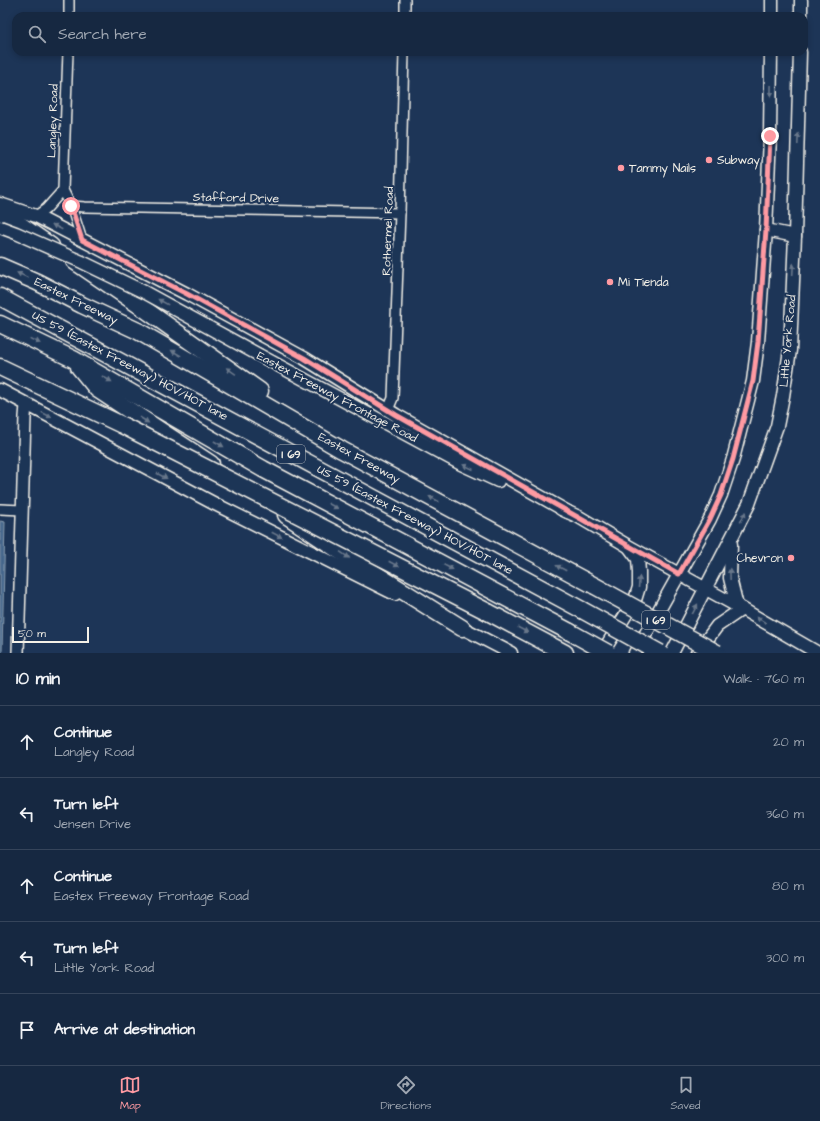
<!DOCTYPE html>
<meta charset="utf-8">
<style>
:root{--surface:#162841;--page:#23344c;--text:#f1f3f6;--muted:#9ea6b1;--line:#35445a;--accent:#ff9aa2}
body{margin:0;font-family:"Architects Daughter",sans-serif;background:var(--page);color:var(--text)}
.scale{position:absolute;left:12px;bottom:10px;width:77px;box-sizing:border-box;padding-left:4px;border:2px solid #f4f1e8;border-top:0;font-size:11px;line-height:14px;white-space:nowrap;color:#f4f1e8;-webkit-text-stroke:3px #1d3557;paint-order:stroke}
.stop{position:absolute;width:12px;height:12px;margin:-9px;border:3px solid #ff9aa2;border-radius:50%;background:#fff}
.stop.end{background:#ff9aa2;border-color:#fff;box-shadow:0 1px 4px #0008}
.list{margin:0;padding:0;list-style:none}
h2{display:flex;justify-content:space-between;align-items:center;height:52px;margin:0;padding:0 16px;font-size:17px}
h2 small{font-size:13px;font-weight:400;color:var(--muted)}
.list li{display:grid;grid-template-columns:26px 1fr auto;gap:12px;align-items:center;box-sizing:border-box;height:72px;padding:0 16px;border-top:1px solid var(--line)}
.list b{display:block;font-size:15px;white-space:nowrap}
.list p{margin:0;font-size:13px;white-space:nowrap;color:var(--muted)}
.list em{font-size:13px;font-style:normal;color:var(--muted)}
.icon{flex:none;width:22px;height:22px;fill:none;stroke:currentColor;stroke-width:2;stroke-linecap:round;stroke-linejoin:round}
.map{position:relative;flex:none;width:820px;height:653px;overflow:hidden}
.search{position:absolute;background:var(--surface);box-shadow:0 2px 6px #0003;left:12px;right:12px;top:12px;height:44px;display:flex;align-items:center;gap:10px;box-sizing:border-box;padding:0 14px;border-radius:12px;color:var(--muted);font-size:15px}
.sheet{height:412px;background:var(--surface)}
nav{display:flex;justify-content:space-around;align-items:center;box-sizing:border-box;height:56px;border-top:1px solid var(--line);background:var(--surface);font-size:11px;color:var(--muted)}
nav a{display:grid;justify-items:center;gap:2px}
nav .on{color:var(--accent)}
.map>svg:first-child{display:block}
.water{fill:#45668b;stroke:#8b9eb0}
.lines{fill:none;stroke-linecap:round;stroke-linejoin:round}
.minor-casing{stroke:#f4f1e8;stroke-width:12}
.tertiary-casing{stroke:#f4f1e8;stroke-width:14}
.secondary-casing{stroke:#f4f1e8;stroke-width:15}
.motorway-casing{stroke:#f4f1e8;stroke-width:19}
.minor{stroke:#1d3557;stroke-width:9}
.tertiary{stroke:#1d3557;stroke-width:11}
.secondary{stroke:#1d3557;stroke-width:12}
.motorway{stroke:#1d3557;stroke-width:16}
.secondary-bridge-casing{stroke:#f4f1e8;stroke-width:15;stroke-linecap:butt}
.motorway-bridge-casing{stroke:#f4f1e8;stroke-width:19;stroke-linecap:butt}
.secondary-bridge{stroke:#1d3557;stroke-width:12}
.motorway-bridge{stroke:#1d3557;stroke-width:16}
.oneway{fill:#68778a}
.route{stroke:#ff9aa2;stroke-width:5}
.poi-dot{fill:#ff9aa2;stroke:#1d3557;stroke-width:1.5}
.labels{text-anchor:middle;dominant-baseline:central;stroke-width:4;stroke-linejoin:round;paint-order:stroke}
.shield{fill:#1d3557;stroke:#b4b9bc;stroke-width:1}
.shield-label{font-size:11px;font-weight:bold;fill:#f4f1e8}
.street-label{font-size:12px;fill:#f4f1e8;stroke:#1d3557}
.poi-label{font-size:12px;fill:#f4f1e8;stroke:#1d3557;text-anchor:start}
</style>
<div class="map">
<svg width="820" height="653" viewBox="0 0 820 653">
<rect width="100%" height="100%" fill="#1d3557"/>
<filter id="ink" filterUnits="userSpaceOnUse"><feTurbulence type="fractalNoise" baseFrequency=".025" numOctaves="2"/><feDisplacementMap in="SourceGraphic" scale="8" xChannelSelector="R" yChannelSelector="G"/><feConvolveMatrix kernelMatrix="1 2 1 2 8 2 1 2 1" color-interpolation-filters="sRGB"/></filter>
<g filter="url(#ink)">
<polygon class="water" points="0,521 5,522 2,653 0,653"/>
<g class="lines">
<g class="minor-casing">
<g id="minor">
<polyline points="69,16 69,0"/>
<polyline points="405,16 405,0"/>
<polyline points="68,52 63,190 71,206 82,240"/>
<polyline points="71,206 85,207 400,213"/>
<polyline points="36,216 46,209 63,190"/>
<polyline points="388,410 393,398 400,213 404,52"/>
<polyline points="0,509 22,510"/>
</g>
</g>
<g class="tertiary-casing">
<polyline id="tertiary" points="18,653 25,417 26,405"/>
</g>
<g class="secondary-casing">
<g id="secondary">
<polyline points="772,16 772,0"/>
<polyline points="801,16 801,0"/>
<polyline points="0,204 36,216 187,294 304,358 396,415 568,512"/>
<polyline points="766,230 795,236"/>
<polyline points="259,355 461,464 498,481"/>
<polyline points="0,390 215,504 395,594"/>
<polyline points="561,509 579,517 628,546 737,606 818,653"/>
<polyline points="731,544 730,578 737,606"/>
<polyline points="455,624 511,653"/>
<polyline points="602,653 635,600 639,587 639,572 638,559 629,547"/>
<polyline points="635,653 710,519 721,495 733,459 753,381 758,342 766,230 770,136 771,52"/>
<polyline points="672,653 749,504 777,426 783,396 790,350 795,236 800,52"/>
<polyline points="697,653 717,626 742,609"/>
</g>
</g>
<g class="motorway-casing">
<g id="motorway">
<polyline points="0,211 51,246"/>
<polyline points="74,261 143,308 260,391"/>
<polyline points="0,266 37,282 82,305 138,331 342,450 595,586"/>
<polyline points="0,297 582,610"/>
<polyline points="0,324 73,359 263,469 570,632"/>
<polyline points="0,367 122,425"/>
<polyline points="79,367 97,389 211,464"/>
<polyline points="286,515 358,563 462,628"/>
<polyline points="488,612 565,653"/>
</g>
</g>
<use href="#minor" class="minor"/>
<use href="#tertiary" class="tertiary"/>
<use href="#secondary" class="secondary"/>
<use href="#motorway" class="motorway"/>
<g class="secondary-bridge-casing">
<polyline id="secondary-bridge" points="0,227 16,233 82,262 144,292 259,355"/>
</g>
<g class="motorway-bridge-casing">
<g id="motorway-bridge">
<polyline points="122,425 488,612"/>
<polyline points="595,586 717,653"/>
<polyline points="582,610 660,653"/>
<polyline points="570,632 608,653"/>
</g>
</g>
<use href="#secondary-bridge" class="secondary-bridge"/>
<use href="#motorway-bridge" class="motorway-bridge"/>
</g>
<defs><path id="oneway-solid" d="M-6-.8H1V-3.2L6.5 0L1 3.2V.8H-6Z"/></defs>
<g class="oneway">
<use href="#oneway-solid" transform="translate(771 91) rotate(91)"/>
<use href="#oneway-solid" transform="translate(798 139) rotate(-88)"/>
<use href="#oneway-solid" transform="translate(57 227) rotate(-153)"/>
<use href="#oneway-solid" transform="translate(793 269) rotate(-87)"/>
<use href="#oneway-solid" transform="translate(22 275) rotate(-156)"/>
<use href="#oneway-solid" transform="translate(163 302) rotate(-151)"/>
<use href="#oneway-solid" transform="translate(35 341) rotate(26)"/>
<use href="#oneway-solid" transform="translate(176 353) rotate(-150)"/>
<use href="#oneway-solid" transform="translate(231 371) rotate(-145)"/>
<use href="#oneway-solid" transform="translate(107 379) rotate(30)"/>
<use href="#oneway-solid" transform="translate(47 415) rotate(28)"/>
<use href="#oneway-solid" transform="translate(144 420) rotate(33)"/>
<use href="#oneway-solid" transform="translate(219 444) rotate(30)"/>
<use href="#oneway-solid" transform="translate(468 467) rotate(-156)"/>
<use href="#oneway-solid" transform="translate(162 476) rotate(28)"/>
<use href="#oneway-solid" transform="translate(434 499) rotate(-152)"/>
<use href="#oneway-solid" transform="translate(333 506) rotate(28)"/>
<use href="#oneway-solid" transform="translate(743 517) rotate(-63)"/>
<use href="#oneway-solid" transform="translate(277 535) rotate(27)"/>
<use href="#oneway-solid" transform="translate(345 555) rotate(34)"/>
<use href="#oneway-solid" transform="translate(394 564) rotate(27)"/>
<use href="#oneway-solid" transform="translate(448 567) rotate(28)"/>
<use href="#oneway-solid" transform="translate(561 568) rotate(-152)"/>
<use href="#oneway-solid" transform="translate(730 574) rotate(-92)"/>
<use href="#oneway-solid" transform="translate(639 582) rotate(-85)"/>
<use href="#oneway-solid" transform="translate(695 609) rotate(-62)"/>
<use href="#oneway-solid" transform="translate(761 620) rotate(-149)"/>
<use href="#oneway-solid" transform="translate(523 630) rotate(28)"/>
</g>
</g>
<g class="lines" filter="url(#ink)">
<polyline class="route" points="71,206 82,240 187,294 304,358 396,415 679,574 710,519 721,495 733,459 753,381 758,342 766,230 770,136"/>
</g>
<g class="poi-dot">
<circle cx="709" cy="160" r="4"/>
<circle cx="621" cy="168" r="4"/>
<circle cx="610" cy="282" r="4"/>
<circle cx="791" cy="558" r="4"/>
</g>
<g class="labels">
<g class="shield">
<rect x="277" y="445" width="28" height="18" rx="3"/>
<rect x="642" y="611" width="28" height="18" rx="3"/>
</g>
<g class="shield-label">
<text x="291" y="454">I 69</text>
<text x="656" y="620">I 69</text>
</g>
<g class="street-label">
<text transform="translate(53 121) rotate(-88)">Langley Road</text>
<text transform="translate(236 198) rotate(1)">Stafford Drive</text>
<text transform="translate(388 231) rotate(-88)">Rothermel Road</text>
<text transform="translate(76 301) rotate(26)">Eastex Freeway</text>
<text transform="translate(788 341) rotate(-85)">Little York Road</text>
<text transform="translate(130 366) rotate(28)">US 59 (Eastex Freeway) HOV/HOT lane</text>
<text transform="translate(337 397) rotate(28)">Eastex Freeway Frontage Road</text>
<text transform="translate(359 458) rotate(29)">Eastex Freeway</text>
<text transform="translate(415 520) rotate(28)">US 59 (Eastex Freeway) HOV/HOT lane</text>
</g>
<g class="poi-label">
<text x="717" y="160">Subway</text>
<text x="629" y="168">Tammy Nails</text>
<text x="618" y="282">Mi Tienda</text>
<text x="783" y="558" text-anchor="end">Chevron</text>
</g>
</g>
</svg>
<div class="scale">50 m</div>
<div class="stop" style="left:71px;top:206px"></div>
<div class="stop end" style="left:770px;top:136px"></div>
<div class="search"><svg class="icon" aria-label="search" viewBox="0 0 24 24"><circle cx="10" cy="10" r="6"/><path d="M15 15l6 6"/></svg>Search here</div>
</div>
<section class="sheet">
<h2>10 min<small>Walk · 760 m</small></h2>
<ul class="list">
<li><svg class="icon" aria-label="ahead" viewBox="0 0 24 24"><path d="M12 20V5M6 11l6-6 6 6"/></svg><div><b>Continue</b><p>Langley Road</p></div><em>20 m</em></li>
<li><svg class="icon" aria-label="left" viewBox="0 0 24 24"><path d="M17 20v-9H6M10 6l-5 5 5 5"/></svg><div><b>Turn left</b><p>Jensen Drive</p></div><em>360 m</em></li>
<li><svg class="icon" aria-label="ahead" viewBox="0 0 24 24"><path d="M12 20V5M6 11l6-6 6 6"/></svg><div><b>Continue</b><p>Eastex Freeway Frontage Road</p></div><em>80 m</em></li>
<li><svg class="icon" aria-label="left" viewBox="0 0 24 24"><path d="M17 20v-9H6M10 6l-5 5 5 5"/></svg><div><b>Turn left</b><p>Little York Road</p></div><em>300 m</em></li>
<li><svg class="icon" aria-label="arrive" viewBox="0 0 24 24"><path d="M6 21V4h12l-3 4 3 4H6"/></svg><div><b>Arrive at destination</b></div></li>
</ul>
</section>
<nav>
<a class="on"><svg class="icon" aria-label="map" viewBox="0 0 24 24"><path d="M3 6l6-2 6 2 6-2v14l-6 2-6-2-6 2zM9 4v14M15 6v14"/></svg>Map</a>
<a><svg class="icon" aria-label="directions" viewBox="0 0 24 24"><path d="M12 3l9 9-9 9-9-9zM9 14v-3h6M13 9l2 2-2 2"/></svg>Directions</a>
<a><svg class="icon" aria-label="saved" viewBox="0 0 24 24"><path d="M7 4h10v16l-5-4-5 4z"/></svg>Saved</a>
</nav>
